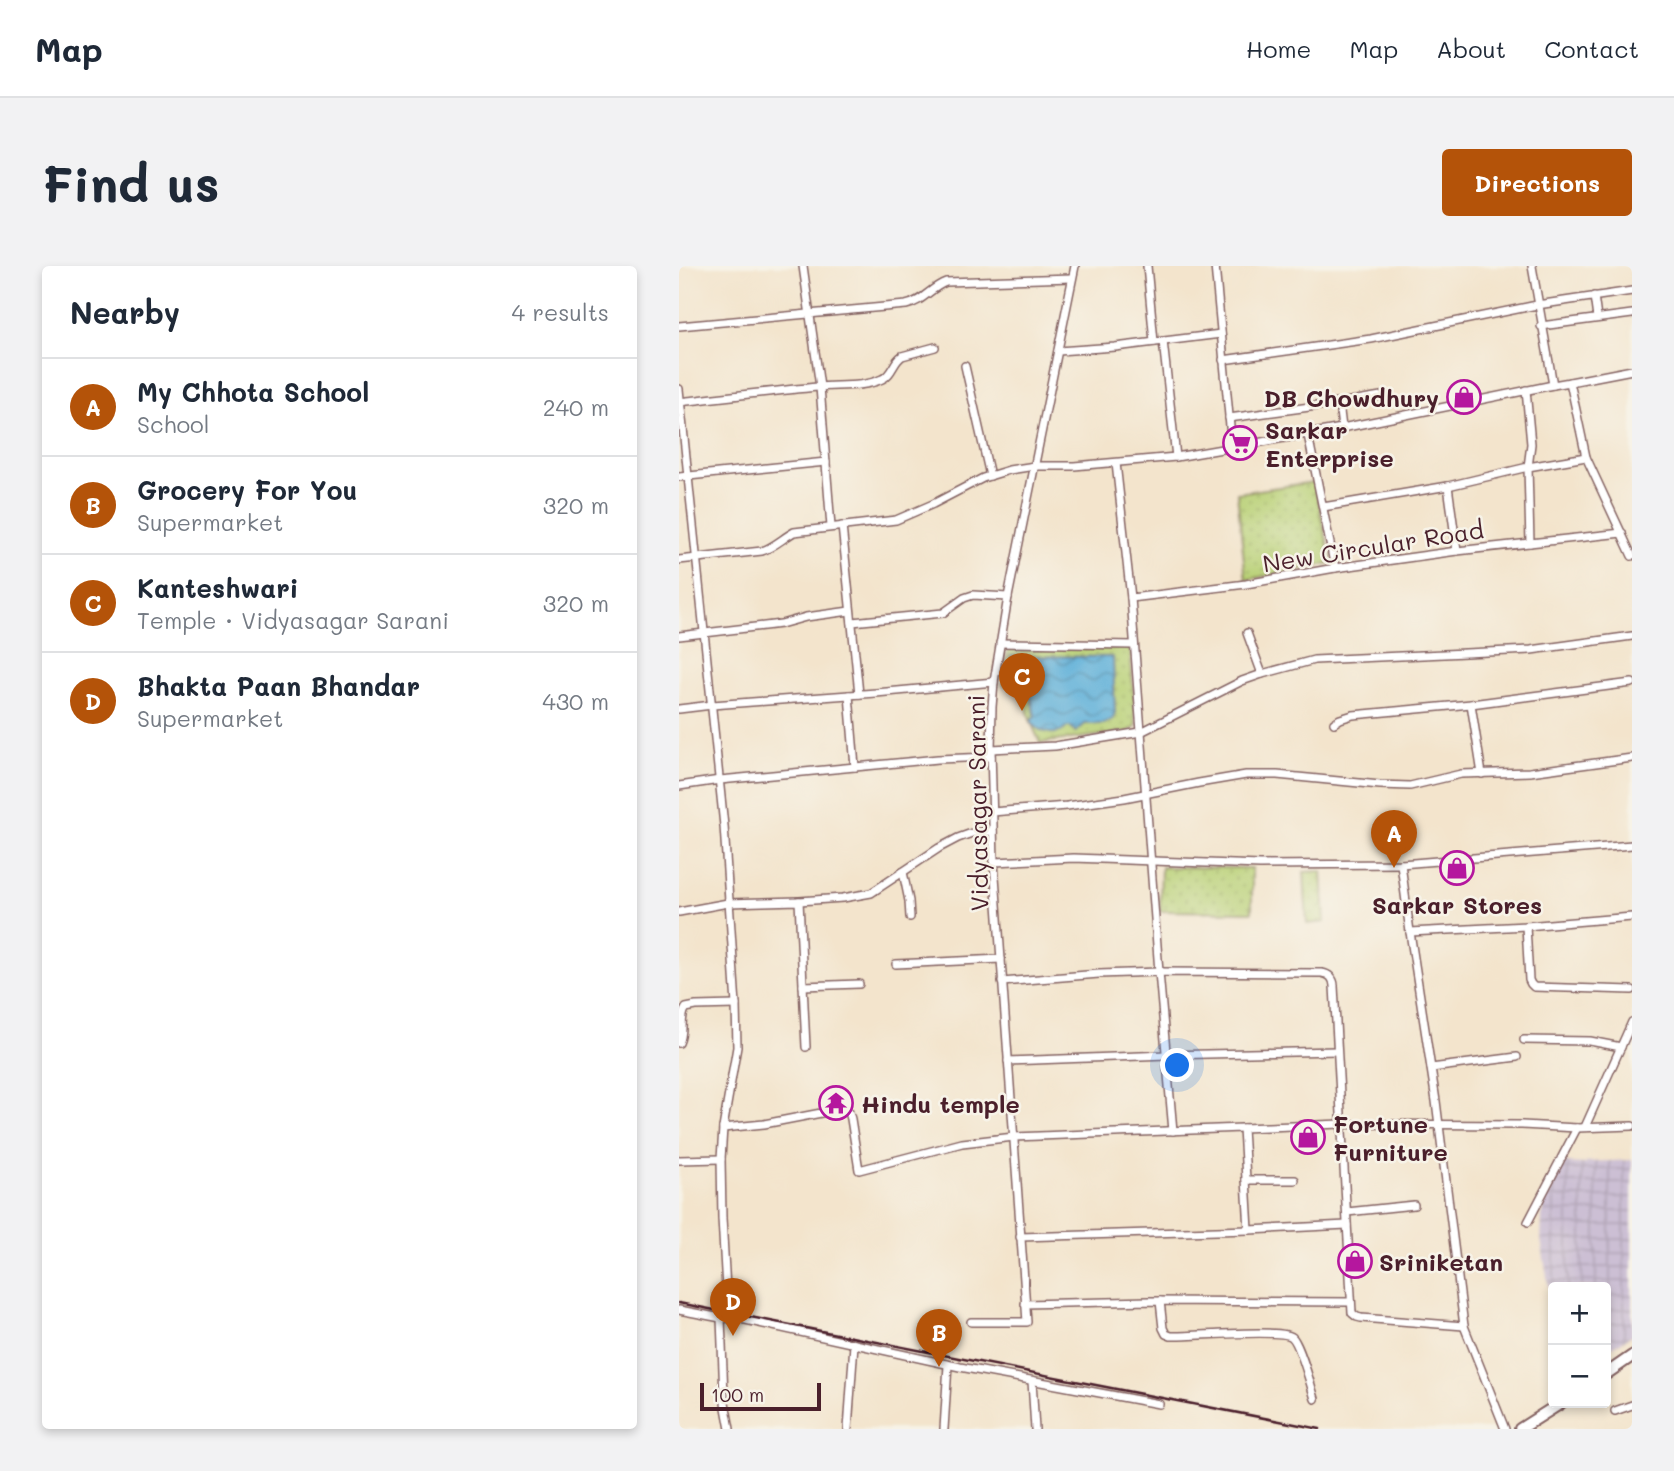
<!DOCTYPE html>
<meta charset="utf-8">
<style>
:root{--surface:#fff;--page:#f2f2f3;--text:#1f2937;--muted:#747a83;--line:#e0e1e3;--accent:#b45309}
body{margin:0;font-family:Mali,sans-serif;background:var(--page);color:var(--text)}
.controls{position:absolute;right:21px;bottom:21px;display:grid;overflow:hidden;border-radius:7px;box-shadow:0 4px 10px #0003}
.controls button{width:63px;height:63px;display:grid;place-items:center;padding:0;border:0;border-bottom:2px solid var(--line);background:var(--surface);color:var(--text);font:35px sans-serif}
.scale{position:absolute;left:21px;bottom:18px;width:121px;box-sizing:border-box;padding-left:7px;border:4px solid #4a1f2b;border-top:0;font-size:19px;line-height:24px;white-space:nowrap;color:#4a1f2b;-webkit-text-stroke:5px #f7f3e8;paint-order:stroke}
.you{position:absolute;left:499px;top:800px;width:24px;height:24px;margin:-18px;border:5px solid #fff;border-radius:50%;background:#1a73e8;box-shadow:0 0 0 10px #1a73e833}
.badge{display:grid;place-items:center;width:46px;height:46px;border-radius:50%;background:var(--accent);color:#fff;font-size:23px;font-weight:700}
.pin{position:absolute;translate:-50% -58px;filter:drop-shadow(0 2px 4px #0008)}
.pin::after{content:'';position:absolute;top:37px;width:24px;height:21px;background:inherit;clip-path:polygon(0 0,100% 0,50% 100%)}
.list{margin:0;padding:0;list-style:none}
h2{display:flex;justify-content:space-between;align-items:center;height:91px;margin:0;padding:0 28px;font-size:30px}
h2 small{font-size:23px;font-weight:400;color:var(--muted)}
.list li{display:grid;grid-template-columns:46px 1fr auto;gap:21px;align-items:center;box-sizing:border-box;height:98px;padding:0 28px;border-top:2px solid var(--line)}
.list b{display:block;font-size:26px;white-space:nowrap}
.list p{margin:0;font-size:23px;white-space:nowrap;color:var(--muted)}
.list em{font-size:23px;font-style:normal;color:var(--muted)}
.map{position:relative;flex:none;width:953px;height:1163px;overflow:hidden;border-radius:7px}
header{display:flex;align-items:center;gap:42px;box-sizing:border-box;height:98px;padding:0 35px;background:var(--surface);border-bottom:2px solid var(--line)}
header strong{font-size:33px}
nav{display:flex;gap:38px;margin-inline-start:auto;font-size:24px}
.intro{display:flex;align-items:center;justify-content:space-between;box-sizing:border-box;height:168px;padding:0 42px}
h1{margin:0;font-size:49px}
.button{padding:18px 32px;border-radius:7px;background:var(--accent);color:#fff;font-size:24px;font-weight:700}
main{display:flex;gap:42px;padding:0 42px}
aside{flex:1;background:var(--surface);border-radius:7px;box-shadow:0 4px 10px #0003}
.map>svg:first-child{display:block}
.industrial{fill:url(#industrial-grid)}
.park{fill:url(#park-dots);stroke:#817850;stroke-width:2}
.water{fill:url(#water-waves);stroke:#546882;stroke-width:2}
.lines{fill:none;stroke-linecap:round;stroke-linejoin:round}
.street-casing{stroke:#856463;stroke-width:10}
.secondary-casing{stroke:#856463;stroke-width:14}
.street{stroke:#fff;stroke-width:7}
.secondary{stroke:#fff;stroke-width:10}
.rail{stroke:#4a1f2b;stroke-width:2.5}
.labels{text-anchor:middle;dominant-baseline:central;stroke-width:5;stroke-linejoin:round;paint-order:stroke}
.poi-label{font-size:24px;font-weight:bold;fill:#4a1f2b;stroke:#f7f3e8;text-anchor:start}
.street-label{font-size:24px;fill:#4a1f2b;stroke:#f7f3e8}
</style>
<header>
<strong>Map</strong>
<nav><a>Home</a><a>Map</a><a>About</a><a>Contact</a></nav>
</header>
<div class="intro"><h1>Find us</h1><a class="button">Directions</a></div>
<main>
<aside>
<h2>Nearby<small>4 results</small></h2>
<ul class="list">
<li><span class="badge">A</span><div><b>My Chhota School</b><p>School</p></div><em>240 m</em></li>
<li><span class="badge">B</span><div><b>Grocery For You</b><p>Supermarket</p></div><em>320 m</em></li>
<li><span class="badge">C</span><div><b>Kanteshwari</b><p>Temple · Vidyasagar Sarani</p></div><em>320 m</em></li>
<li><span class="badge">D</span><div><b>Bhakta Paan Bhandar</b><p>Supermarket</p></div><em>430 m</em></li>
</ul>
</aside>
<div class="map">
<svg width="953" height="1163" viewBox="0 0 953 1163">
<defs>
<pattern id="industrial-grid" width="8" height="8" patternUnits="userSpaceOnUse" patternTransform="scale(1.75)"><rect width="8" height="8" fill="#ccbfd4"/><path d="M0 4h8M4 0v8" fill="none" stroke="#b1a4b6"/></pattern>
<pattern id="park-dots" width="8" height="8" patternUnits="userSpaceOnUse" patternTransform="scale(1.75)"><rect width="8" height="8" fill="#b8d075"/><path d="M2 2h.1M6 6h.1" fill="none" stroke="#a0b265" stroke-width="1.8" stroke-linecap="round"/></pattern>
<pattern id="water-waves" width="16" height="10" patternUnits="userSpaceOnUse" patternTransform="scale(1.75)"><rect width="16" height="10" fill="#5eb0d9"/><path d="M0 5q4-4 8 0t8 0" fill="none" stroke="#508fb0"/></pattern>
</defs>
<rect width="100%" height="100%" fill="#f7f3e8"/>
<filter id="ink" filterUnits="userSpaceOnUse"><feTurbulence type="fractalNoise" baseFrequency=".0143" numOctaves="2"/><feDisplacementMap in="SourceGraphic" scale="14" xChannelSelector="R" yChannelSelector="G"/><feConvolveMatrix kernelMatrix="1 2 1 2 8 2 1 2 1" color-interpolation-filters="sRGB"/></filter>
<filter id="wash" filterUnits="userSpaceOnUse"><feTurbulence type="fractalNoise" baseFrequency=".00686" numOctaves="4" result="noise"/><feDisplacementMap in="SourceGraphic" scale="28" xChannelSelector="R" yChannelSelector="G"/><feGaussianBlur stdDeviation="1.57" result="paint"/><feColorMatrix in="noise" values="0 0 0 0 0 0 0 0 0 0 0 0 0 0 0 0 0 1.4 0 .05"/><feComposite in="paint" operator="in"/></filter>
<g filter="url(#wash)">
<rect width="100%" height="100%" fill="#f3e4cc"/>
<polygon class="industrial" points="953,894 953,1069 927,1085 927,1021 874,1021 874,1047 862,974 863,950 865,944 861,941 883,895 887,895 887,897 907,898 908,896"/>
<g class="park">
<polygon points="635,216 653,297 567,314 558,227"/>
<polygon points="451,382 457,460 454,463 447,466 361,477 351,454 342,421 324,419 329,383"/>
<polygon points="482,601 573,602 573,646 481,645"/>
<polygon points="643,605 646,656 628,658 625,606"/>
</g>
<path class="water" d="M332 390 434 391 436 447 434 453 425 458H406L397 466 392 461H388C378 472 359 467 352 455L356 450 352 432H349L350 427 347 418 330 413Z"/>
</g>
<g filter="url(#ink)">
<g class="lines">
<g class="street-casing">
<g id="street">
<polyline points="124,0 141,121 152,261"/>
<polyline points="468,0 475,76"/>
<polyline points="536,0 553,182"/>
<polyline points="853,0 874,119 891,116 907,191 953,290"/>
<polyline points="915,30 918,52"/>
<path d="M0 60 227 39C245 35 251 22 267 16L393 12"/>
<polyline points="862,60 953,48"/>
<polyline points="484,75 497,191"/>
<polyline points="379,85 436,81 542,68"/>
<polyline points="544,94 692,73 858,39 953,25"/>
<polyline points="286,100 311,210"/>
<polyline points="891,116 953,104"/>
<polyline points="0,123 45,560 57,739 58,781 44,862 42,893 43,952 47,1023"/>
<path d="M0 136C46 131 92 125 139 121 159 119 184 122 203 113 213 109 214 96 223 90L256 81"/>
<polyline points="660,137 663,162"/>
<polyline points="550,152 660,137 708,129"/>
<polyline points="629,169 656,302"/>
<polyline points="437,197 452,332 480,706 494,865"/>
<polyline points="0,211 147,196"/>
<polyline points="769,220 778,285"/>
<polyline points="644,241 769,220 849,201 852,178 847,124"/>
<polyline points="163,260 180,428"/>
<polyline points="851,277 849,201 907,191"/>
<path d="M0 294 83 285C95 281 104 272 115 266L217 254 254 238 304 212 330 204 356 200H395L497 191 663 162 874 119"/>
<polyline points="452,332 567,318 656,302 778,285 943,267"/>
<polyline points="173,356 264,347 285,332 294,329 329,331"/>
<polyline points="568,367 583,408"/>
<polyline points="0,370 102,358 127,351 171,345"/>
<polyline points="321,377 455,379"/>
<polyline points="170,429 176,501"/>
<polyline points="792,438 803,508"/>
<polyline points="0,443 33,439 197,427 315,416"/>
<polyline points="655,457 661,453 674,449 792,438 953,417"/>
<polyline points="312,483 376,480 462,466 563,415 583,408 635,394 852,384 953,370"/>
<polyline points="0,520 41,514 259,493 312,491"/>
<polyline points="313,546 388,540 445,532 520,517 567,509 598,509 701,519 731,520 782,508 851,506 953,492"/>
<polyline points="315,596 395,592 581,599 722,598 953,579"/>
<polyline points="722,598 731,666 757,835 785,1060 826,1163"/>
<polyline points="224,606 230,635 231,651"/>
<polyline points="120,635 164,632 192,627 260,582 279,572 293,567 314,565"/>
<polyline points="0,646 49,637 120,635 127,781"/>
<polyline points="847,660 850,714 852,718 855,721 953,724"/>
<polyline points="731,666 847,660 953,651"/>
<polyline points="217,698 322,693"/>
<path d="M323 716 420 708 480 706 643 707C650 708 655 713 655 720L673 1047 678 1051 682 1052 785 1060"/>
<polyline points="124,720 180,718"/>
<polyline points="845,774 911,775 942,781"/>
<path d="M0 777C6 765 0 751 7 742L17 740 57 739"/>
<polyline points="329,795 488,789 658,785"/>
<polyline points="752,802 838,791"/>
<polyline points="906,861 953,756"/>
<polyline points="44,862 85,858 163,843 170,846 172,853 180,904 283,877 335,871 662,858 843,859 898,862 953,860"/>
<polyline points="564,862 570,964"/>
<polyline points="0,894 42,893"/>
<polyline points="567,914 616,914"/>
<polyline points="668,946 735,939"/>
<polyline points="849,956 898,862"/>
<polyline points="341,971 570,964 668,959"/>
<path d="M481 1035 484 1062 487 1068 492 1070C512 1071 602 1062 613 1071 621 1078 632 1120 636 1133"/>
<polyline points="346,1038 470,1035 671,1036"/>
<polyline points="0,1044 42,1052 62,1053 281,1101 480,1138"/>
<polyline points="42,1052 45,1131 51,1163"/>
<polyline points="292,1056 348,1056 315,596 312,483 313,441 315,416 329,331 396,0"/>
<polyline points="353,1115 356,1163"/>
<polyline points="936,1145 953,1139"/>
<polyline points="169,1163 175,1078"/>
<polyline points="265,1163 269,1099"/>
</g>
</g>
<g class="secondary-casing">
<g id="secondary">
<polyline points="927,1108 953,1090"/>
<polyline points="841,1163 882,1137"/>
</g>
</g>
<use href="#street" class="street"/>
<use href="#secondary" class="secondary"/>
<polyline class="rail" points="0,1037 641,1163"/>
</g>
</g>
<defs>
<g id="shop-ring" transform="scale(1.75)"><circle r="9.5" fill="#f7f3e8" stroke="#b5179e" stroke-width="1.5"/><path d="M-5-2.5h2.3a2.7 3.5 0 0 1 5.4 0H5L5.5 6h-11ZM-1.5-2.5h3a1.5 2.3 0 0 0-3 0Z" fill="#b5179e"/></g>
<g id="supermarket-ring" transform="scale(1.75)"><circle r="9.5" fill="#f7f3e8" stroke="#b5179e" stroke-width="1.5"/><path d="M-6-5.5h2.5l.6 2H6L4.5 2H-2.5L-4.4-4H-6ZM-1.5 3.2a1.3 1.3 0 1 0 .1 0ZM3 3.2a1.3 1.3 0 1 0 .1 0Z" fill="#b5179e"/></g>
<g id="temple-ring" transform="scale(1.75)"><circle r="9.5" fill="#f7f3e8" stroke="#b5179e" stroke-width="1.5"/><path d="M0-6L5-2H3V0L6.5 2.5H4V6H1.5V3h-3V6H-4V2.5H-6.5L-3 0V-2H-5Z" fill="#b5179e"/></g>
</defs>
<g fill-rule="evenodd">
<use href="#shop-ring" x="785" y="131"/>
<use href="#supermarket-ring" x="561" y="177"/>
<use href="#shop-ring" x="778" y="602"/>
<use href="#temple-ring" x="157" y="837"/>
<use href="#shop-ring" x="629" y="871"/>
<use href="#shop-ring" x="676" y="995"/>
</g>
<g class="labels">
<g class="poi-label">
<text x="760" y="131" text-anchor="end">DB Chowdhury</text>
<text x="586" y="163">Sarkar<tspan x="586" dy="28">Enterprise</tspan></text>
<text x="778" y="638" text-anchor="middle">Sarkar Stores</text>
<text x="182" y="837">Hindu temple</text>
<text x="654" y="857">Fortune<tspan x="654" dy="28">Furniture</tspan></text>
<text x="700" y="995">Sriniketan</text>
</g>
<g class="street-label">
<text transform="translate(694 280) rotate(-9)">New Circular Road</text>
<text transform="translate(298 537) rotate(-91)">Vidyasagar Sarani</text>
</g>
</g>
</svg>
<div class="controls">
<button>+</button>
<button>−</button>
</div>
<div class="scale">100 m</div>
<div class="you"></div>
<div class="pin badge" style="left:715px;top:602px">A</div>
<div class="pin badge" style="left:260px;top:1101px">B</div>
<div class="pin badge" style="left:343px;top:445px">C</div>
<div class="pin badge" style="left:54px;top:1070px">D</div>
</div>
</main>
